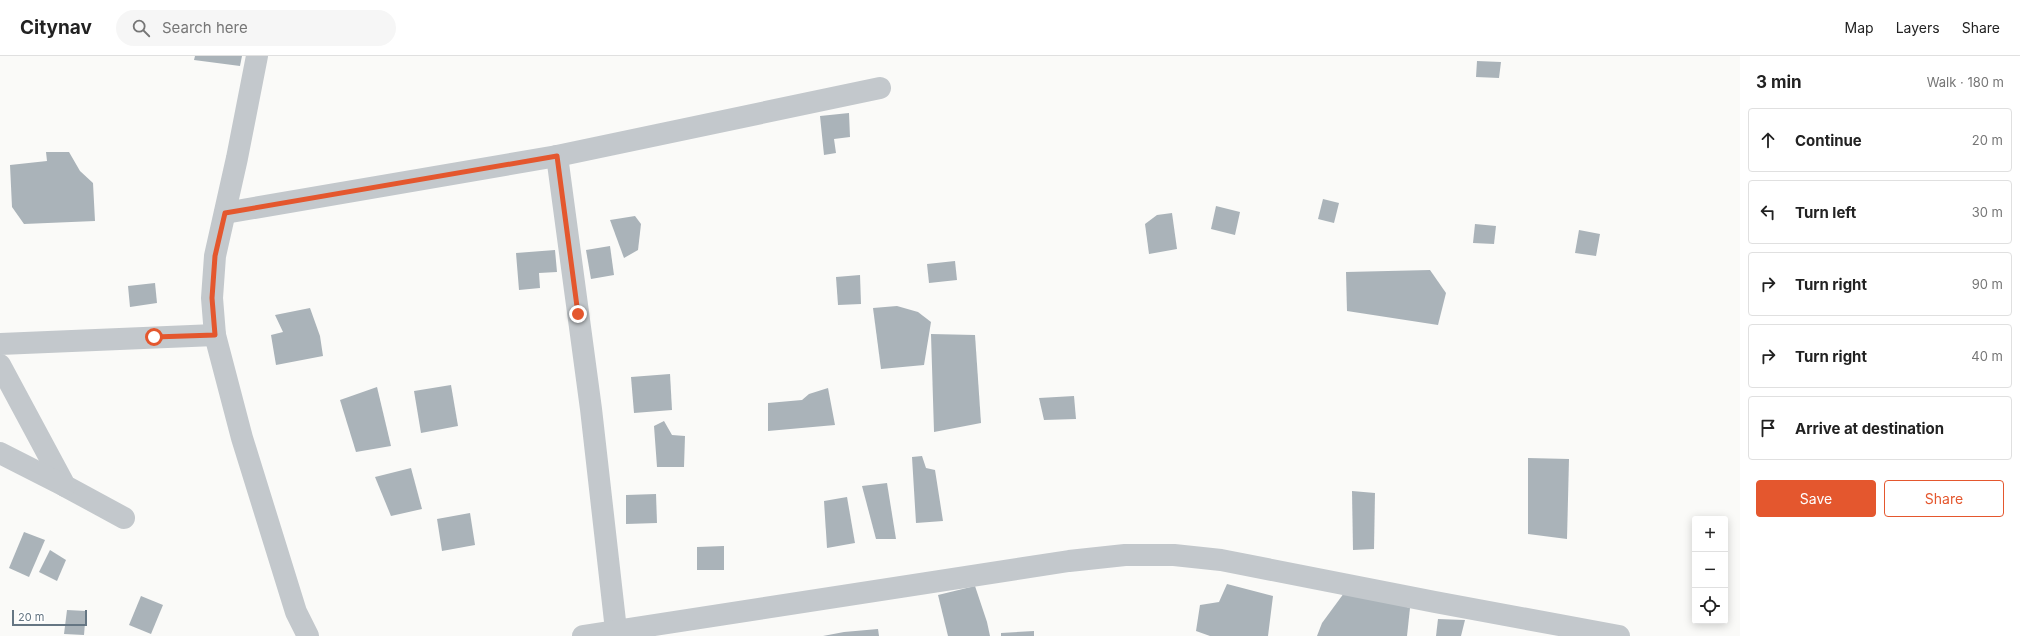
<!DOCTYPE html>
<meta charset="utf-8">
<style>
:root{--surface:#fff;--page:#f6f6f6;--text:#222;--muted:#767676;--line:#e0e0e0;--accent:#e4572e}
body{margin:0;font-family:Inter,sans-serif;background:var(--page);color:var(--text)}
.controls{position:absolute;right:12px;bottom:12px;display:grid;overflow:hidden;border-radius:4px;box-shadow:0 2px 10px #0003}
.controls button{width:36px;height:36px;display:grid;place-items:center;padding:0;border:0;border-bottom:1px solid var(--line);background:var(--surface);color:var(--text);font:20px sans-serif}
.scale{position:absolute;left:12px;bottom:10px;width:75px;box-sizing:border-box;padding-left:4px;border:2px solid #657683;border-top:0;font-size:11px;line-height:14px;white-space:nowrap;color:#657683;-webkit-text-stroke:3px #fff;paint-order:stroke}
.stop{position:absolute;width:12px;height:12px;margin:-9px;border:3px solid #e4572e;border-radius:50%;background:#fff}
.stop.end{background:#e4572e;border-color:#fff;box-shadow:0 1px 4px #0008}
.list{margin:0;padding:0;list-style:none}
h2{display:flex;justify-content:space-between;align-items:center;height:52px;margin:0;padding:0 16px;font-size:17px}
h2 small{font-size:13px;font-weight:400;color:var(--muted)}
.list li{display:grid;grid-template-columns:26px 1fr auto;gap:12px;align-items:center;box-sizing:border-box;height:64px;margin:0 8px 8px;padding:0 8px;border:1px solid var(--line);border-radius:4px}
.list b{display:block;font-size:15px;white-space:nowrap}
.list em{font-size:13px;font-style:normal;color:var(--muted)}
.actions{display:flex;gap:8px;padding:12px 16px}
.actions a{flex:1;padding:9px 0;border:1px solid var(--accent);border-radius:4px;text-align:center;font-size:14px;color:var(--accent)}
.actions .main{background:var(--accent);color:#fff}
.icon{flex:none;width:22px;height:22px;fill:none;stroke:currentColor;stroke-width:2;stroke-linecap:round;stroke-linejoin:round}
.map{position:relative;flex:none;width:1740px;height:580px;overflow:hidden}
header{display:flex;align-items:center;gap:24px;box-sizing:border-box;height:56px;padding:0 20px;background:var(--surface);border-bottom:1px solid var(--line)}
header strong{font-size:19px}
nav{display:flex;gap:22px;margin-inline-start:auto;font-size:14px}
.search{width:280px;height:36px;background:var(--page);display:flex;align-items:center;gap:10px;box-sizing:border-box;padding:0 14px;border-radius:22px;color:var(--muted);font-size:15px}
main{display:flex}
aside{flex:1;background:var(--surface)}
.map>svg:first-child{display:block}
.building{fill:#aab3b9}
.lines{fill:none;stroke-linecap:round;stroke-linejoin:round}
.minor{stroke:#c3c8cc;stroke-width:22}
.tertiary{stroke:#c3c8cc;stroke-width:22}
.route{stroke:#e4572e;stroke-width:5}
</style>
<header>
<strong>Citynav</strong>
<div class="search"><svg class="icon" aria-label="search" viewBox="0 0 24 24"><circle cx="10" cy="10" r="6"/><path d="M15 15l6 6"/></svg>Search here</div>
<nav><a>Map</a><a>Layers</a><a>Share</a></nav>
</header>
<main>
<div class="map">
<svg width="1740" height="580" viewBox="0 0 1740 580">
<rect width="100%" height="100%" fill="#fafaf8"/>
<g class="building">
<polygon points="195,0 242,0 240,10 194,4"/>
<polygon points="1477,5 1501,6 1499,22 1476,21"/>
<polygon points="849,57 850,81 834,83 836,97 824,99 820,60"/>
<polygon points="46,96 69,96 80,115 93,127 95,165 24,168 12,151 10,109 47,105"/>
<polygon points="1323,143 1339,147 1334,167 1318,163"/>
<polygon points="1216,150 1240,156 1235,179 1211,173"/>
<polygon points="1172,157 1177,193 1149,198 1145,168 1157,159"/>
<polygon points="635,160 641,168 638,194 624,202 610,164"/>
<polygon points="1475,168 1496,170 1494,188 1473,187"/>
<polygon points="1579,174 1600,178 1596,200 1575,197"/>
<polygon points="610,190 614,219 591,223 586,194"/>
<polygon points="555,194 557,216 539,217 540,232 519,234 516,197"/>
<polygon points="955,205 957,224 929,227 927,208"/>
<polygon points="1430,214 1446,237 1438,269 1347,255 1346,216"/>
<polygon points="860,219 861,248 838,249 836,221"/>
<polygon points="155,227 157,247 130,251 128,230"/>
<polygon points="897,250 918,256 931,266 924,309 881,313 873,252"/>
<polygon points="310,252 320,280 323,300 276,309 271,279 283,276 275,259"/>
<polygon points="931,278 975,279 981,367 934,376"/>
<polygon points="670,318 672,354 634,357 631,321"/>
<polygon points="451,329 458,370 421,377 414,335"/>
<polygon points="377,331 391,390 356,396 340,344"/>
<polygon points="828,332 835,369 768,375 768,347 802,344 809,338"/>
<polygon points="1074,340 1076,363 1044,364 1039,342"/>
<polygon points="664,365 672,379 685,380 684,411 657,411 654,370"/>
<polygon points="922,400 926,412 935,414 943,465 916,467 912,401"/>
<polygon points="1528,402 1569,403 1567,483 1528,478"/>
<polygon points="411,412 422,453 391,460 375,421"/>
<polygon points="887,427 896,483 876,483 862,430"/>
<polygon points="1352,435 1375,437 1374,493 1353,494"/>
<polygon points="656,438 657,467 626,468 626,439"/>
<polygon points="847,441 855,487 827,492 824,445"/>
<polygon points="470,457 475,489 442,495 437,463"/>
<polygon points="24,476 45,484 29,521 9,512"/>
<polygon points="724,490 724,514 697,514 697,491"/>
<polygon points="50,494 66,504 57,525 39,516"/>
<polygon points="1227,528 1273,540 1268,580 1210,580 1196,575 1200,549 1219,546"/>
<polygon points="975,530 987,566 990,580 948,580 938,539"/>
<polygon points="1347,533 1410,552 1407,580 1317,580 1322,567"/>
<polygon points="141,540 163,549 151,578 129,569"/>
<polygon points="67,554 86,555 84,579 64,578"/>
<polygon points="1438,563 1465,564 1461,580 1436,580"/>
<polygon points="878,573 879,580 823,580 844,576"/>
<polygon points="1034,575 1034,580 1001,580 1001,577"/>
</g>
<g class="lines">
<g class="minor">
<polyline points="557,100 591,353 616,574"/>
<polyline points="225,157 557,100 880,32"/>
<polyline points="0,288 215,279"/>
<polyline points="0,309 65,430 124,462"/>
<polyline points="0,397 65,430"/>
<polyline points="583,580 1069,505 1125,499 1174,499 1221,504 1435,546 1619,580"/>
</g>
<polyline class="tertiary" points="257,0 237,102 215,200 212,242 215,279 242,382 296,556 308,580"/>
</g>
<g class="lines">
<polyline class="route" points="154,281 215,279 212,242 215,200 225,157 557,100 578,258"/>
</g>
</svg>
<div class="controls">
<button>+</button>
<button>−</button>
<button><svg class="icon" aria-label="locate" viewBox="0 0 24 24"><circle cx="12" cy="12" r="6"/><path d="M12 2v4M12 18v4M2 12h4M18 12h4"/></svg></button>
</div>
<div class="scale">20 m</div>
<div class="stop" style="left:154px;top:281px"></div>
<div class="stop end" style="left:578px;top:258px"></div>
</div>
<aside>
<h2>3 min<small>Walk · 180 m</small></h2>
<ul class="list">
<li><svg class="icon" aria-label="ahead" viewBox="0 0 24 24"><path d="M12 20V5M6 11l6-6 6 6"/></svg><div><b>Continue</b></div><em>20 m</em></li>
<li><svg class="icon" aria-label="left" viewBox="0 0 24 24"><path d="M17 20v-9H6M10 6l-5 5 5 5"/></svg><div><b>Turn left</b></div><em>30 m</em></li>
<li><svg class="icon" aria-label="right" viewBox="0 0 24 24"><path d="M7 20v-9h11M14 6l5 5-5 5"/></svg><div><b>Turn right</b></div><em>90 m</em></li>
<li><svg class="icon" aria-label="right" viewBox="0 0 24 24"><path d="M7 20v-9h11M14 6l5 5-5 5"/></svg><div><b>Turn right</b></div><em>40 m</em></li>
<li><svg class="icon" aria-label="arrive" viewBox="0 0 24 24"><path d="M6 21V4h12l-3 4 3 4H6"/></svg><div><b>Arrive at destination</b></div></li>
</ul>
<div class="actions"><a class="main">Save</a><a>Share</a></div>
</aside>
</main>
